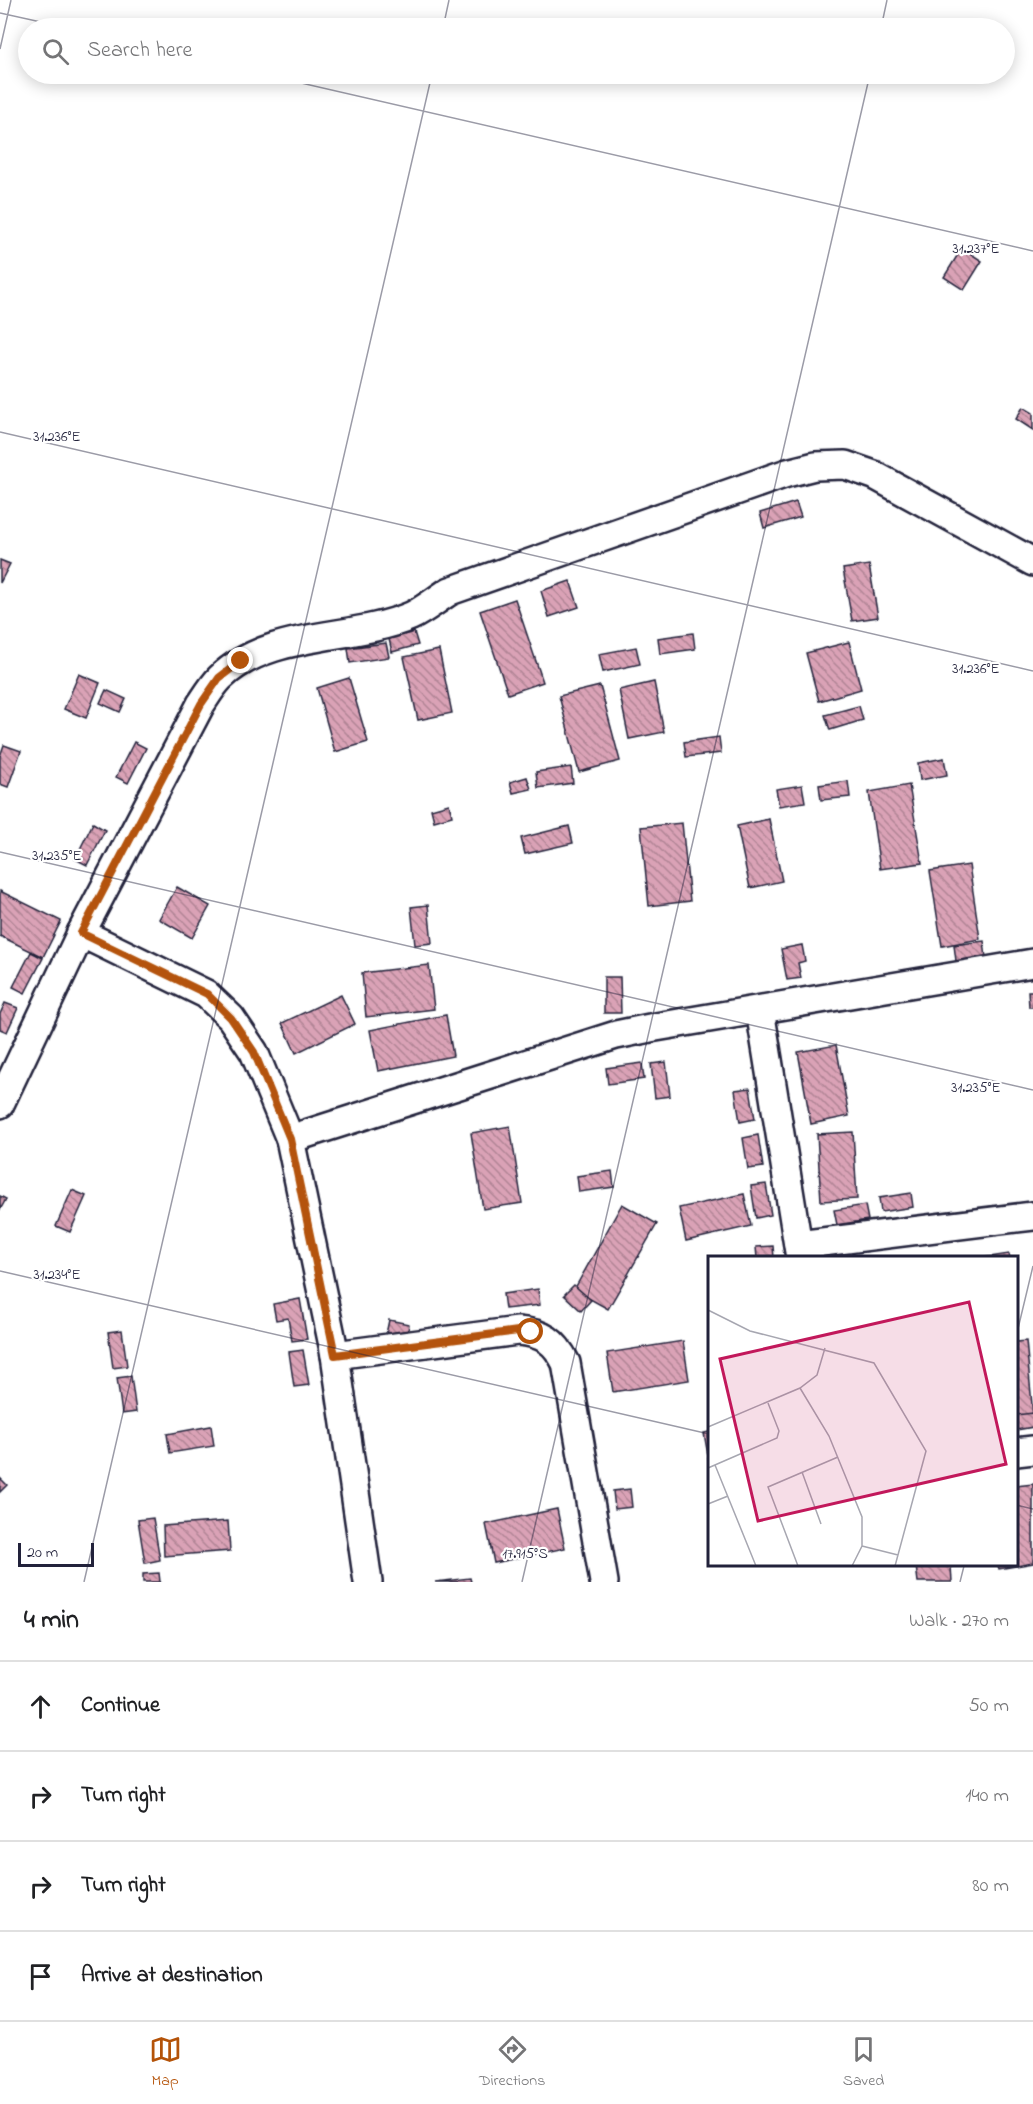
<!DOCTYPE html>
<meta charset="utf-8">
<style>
:root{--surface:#fff;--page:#f2f2f2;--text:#202124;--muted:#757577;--line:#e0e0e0;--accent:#b45309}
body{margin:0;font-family:"Indie Flower",sans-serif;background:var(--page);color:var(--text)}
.scale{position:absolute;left:18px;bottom:15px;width:76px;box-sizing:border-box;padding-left:6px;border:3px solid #22223b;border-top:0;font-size:16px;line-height:21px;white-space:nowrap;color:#22223b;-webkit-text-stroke:4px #fff;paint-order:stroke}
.stop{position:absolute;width:18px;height:18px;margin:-14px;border:4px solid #b45309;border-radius:50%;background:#fff}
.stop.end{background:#b45309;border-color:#fff;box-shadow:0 2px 6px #0008}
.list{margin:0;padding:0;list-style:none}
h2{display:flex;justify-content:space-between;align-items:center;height:78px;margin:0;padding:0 24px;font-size:26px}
h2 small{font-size:20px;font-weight:400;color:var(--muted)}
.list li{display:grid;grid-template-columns:39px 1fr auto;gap:18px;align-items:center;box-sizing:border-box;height:90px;padding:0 24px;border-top:2px solid var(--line)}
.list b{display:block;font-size:22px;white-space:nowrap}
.list em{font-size:20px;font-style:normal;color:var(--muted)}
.icon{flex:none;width:33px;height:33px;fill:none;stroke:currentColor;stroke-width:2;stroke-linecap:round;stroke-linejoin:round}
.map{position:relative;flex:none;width:1033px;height:1582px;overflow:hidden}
.search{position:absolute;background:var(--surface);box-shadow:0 3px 15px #0003;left:18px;right:18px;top:18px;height:66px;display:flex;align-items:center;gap:15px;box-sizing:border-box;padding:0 21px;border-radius:33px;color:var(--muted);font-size:22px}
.sheet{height:438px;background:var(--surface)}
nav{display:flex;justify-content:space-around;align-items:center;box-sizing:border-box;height:84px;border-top:2px solid var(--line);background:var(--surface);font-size:16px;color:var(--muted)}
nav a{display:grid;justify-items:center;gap:3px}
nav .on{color:var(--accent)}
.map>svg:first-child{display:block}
.building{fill:url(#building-back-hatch);stroke:#22223b;stroke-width:1.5}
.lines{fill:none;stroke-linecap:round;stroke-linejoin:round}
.minor-casing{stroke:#22223b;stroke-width:32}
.minor{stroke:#fff;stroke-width:27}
.route{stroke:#b45309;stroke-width:8}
.ticks{fill:none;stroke:#22223b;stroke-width:1.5;stroke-opacity:0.45}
.inset-road{fill:none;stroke:#a7a7b1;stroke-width:1.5}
.view{fill:#c2185b;fill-opacity:0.15;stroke:#c2185b;stroke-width:3}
.inset-edge{fill:none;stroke:#22223b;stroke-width:3}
.ticks-label{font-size:15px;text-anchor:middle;fill:#22223b;stroke:#fff;stroke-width:4.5;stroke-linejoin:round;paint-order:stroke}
</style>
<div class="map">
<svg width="1033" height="1582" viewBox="0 0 1033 1582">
<defs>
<pattern id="building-back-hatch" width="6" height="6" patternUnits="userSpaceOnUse" patternTransform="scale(1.5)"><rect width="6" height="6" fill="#daa2b6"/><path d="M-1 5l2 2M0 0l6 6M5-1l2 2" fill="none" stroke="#b08495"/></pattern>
</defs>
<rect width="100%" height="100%" fill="#fff"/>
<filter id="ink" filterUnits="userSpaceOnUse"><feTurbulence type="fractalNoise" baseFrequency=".0167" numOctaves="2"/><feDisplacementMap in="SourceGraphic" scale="12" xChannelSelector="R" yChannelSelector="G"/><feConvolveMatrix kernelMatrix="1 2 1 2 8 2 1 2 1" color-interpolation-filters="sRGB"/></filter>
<g filter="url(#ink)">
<g class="building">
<polygon points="962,248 982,261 964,290 944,277"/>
<polygon points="1023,407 1033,413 1033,430 1016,419"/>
<polygon points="796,502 801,517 764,528 760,513"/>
<polygon points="0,560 10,564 0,583"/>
<polygon points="869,565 878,617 852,621 843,569"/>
<polygon points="570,581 579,607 549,617 541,591"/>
<polygon points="515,599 543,682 508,694 480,611"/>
<polygon points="414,632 418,645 392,652 389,639"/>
<polygon points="693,633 695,649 660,654 658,638"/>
<polygon points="849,642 861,689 819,701 806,653"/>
<polygon points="386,643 389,657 350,663 348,648"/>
<polygon points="636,647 640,664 603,672 599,654"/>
<polygon points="439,650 452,713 418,720 404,657"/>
<polygon points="79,674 100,683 86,718 64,709"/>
<polygon points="349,678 368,742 335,752 317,688"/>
<polygon points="654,682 664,732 629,739 619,690"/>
<polygon points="600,686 620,761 579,772 559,696"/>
<polygon points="106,690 126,699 120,712 100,703"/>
<polygon points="859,706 863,720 830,730 825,715"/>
<polygon points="719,737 721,753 686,757 684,742"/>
<polygon points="134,742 146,748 128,783 116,777"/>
<polygon points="4,745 21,751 8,787 0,784 0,756"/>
<polygon points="944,758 947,775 920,780 918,763"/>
<polygon points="571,767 573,783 538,788 536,772"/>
<polygon points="527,777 531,789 513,793 510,782"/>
<polygon points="848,781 850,797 821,800 819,785"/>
<polygon points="802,785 805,802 779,806 776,789"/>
<polygon points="909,785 922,863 880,869 869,792"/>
<polygon points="449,804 452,816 434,821 431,809"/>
<polygon points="769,819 782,881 750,888 737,826"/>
<polygon points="93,823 105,830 87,865 75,859"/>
<polygon points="682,823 690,901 649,906 641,827"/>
<polygon points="569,826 573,843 525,854 521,838"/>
<polygon points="969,865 980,939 942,946 930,871"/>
<polygon points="177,887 210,906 192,938 159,919"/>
<polygon points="0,891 61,921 43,957 0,936"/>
<polygon points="428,905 432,943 415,945 411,907"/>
<polygon points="984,941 986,958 956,961 954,945"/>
<polygon points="802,945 805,961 798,963 801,978 787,980 781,949"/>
<polygon points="31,952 43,958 25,993 13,987"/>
<polygon points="429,965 434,1009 366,1017 362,973"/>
<polygon points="604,977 620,977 621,1013 604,1013"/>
<polygon points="1028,991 1033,991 1033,1007 1029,1007"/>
<polygon points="341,995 355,1024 296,1053 282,1023"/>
<polygon points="5,1003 18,1008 7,1032 0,1029 0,1014"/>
<polygon points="446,1015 453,1056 378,1071 370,1030"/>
<polygon points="836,1045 849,1116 811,1124 798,1052"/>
<polygon points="666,1062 670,1096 655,1098 651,1064"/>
<polygon points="642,1063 644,1079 608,1084 606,1068"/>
<polygon points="750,1088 755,1119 740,1122 735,1090"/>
<polygon points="510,1126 522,1203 483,1209 471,1133"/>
<polygon points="853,1132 857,1199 821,1201 817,1134"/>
<polygon points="758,1135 763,1167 748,1169 743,1138"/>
<polygon points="612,1171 614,1187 579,1192 577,1176"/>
<polygon points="766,1184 771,1215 756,1218 751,1186"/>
<polygon points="72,1190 86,1196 70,1232 56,1226"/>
<polygon points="911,1193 913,1207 881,1212 879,1198"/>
<polygon points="744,1194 751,1226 686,1241 679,1208"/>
<polygon points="0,1196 6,1199 0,1210"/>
<polygon points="622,1204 657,1224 608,1309 574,1290"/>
<polygon points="865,1205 868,1220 837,1225 834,1210"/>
<polygon points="773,1246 774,1258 757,1258 756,1247"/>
<polygon points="1009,1254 1010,1258 983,1258"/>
<polygon points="574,1285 591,1300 581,1311 564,1295"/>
<polygon points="538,1289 540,1305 505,1309 503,1294"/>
<polygon points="300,1299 307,1339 292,1341 288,1318 276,1320 273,1304"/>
<polygon points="389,1320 409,1324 407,1338 386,1334"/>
<polygon points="122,1330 127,1366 113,1368 108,1332"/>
<polygon points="683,1341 689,1380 613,1392 607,1353"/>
<polygon points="1026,1341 1033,1415 1016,1417 1016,1342"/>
<polygon points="303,1350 309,1385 294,1387 289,1352"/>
<polygon points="131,1376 136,1412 122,1414 117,1378"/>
<polygon points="1033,1413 1033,1427 1016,1430 1016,1415"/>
<polygon points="211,1426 214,1446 170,1453 167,1434"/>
<polygon points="709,1432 709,1461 704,1433"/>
<polygon points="0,1478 7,1485 0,1492"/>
<polygon points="1033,1484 1033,1563 999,1569 998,1566 1016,1566 1016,1486"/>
<polygon points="630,1489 632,1507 615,1509 613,1491"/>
<polygon points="557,1509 565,1548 494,1563 486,1524"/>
<polygon points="153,1518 160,1560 145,1563 138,1520"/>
<polygon points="228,1521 230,1551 164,1556 163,1526"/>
<polygon points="916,1566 951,1566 952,1582 918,1582"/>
<polygon points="159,1573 160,1582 143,1582 143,1574"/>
<polygon points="470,1578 471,1582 435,1582"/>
</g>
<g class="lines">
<g class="minor-casing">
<g id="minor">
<polyline points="81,933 206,994 231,1018 254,1052 290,1139 335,1355 368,1582"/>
<polyline points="760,1010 800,1258"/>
<path d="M0 1104 81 933 201 704C207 695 213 685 220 678 269 630 352 641 411 616 424 610 437 599 450 591L787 473 815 466 845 465 874 475 1033 562"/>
<polyline points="290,1139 616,1035 650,1028 1033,963"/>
<polyline points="798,1245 1033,1216"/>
<path d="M335 1355 518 1331C543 1333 555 1341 566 1363L604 1582"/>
<polyline points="1016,1452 1033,1450"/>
</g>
</g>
<use href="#minor" class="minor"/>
</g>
</g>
<g class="lines" filter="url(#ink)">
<polyline class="route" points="241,661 219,678 201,704 81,933 207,994 231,1018 254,1052 290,1139 335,1355 518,1331 531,1332"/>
</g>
<path class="ticks" d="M0 13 68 28M443 28 449 0M881 28 887 0M0 49 11 0M262 74 1033 251M0 432 1033 671M0 852 1033 1090M0 1271 709 1434M1016 1337 1033 1266M1016 1505 1033 1509M84 1582 432 74M522 1582 870 74M960 1582 964 1566"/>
<g transform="translate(708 1256)">
<rect width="310" height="310" fill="#fff"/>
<path class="inset-road" d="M0 54 42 75 166 107 218 195 187 310M92 132 121 180 154 261V290L144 310M0 171 92 132 109 119 117 92M7 209 48 310M0 212 69 182 71 175 60 147M94 216 113 268M0 248 20 240M154 290 190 299M90 310 60 231 130 201"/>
<path class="view" d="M261 46 298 208 50 265 12 103Z"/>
<rect width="310" height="310" class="inset-edge"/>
</g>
<g class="ticks-label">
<text x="976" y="253">31.237°E</text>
<text x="57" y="441">31.236°E</text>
<text x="976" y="673">31.236°E</text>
<text x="57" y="860">31.235°E</text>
<text x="976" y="1092">31.235°E</text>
<text x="57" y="1279">31.234°E</text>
<text x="525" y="1558">17.915°S</text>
</g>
</svg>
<div class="scale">20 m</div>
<div class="stop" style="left:531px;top:1332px"></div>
<div class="stop end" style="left:241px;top:661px"></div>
<div class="search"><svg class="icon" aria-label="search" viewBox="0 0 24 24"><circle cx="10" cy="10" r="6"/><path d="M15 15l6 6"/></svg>Search here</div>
</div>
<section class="sheet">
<h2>4 min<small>Walk · 270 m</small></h2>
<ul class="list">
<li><svg class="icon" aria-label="ahead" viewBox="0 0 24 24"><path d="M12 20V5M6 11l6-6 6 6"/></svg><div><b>Continue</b></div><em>50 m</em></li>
<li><svg class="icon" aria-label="right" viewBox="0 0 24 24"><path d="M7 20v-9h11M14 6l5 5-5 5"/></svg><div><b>Turn right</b></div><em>140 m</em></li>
<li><svg class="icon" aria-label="right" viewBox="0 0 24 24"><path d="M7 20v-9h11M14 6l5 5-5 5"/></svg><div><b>Turn right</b></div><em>80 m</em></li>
<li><svg class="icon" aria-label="arrive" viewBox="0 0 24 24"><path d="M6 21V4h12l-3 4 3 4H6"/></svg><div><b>Arrive at destination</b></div></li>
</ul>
</section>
<nav>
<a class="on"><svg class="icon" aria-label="map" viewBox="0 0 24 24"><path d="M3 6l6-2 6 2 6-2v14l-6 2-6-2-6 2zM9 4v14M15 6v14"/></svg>Map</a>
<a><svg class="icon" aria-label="directions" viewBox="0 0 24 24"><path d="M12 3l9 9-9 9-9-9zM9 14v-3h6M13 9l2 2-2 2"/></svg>Directions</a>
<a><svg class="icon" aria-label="saved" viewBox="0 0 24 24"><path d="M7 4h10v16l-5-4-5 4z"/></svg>Saved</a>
</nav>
